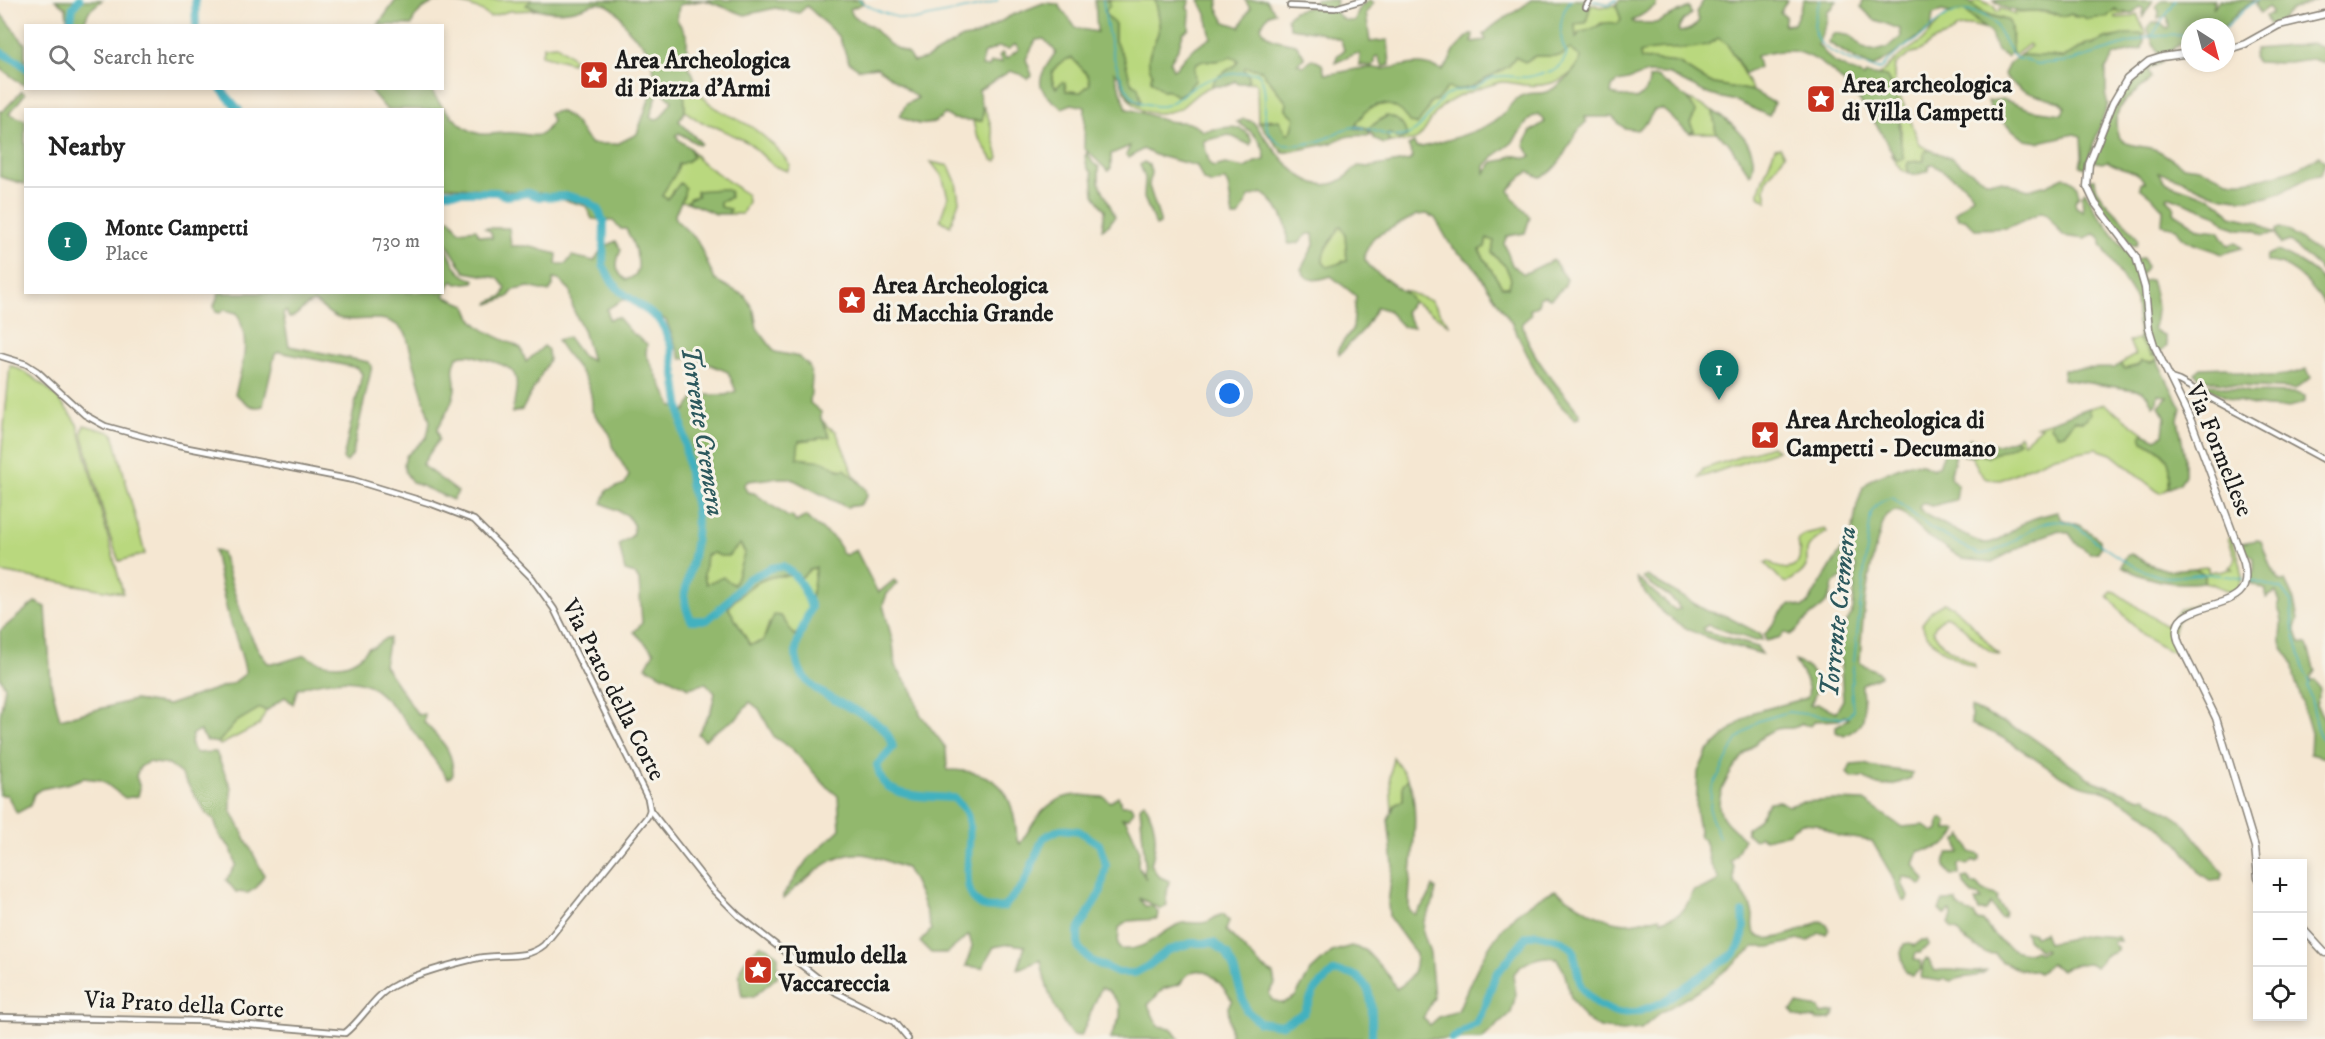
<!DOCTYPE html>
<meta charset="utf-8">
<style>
:root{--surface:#fff;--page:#f6f6f6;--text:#222;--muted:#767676;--line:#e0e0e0;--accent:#0f766e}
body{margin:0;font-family:"IM FELL DW Pica",serif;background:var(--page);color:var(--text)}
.controls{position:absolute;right:18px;bottom:18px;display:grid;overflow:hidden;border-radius:0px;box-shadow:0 3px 9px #0003}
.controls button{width:54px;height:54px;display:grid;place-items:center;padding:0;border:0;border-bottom:2px solid var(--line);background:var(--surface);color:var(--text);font:30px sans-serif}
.compass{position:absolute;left:2181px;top:18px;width:54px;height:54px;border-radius:50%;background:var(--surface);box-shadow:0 3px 9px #0003;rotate:144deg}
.you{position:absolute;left:1230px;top:394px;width:21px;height:21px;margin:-15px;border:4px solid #fff;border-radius:50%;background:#1a73e8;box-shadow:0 0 0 9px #1a73e833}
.badge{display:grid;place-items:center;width:39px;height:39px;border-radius:50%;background:var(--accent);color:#fff;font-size:20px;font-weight:700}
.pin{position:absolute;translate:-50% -50px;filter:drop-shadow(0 2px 3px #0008)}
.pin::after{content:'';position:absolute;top:32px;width:21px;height:18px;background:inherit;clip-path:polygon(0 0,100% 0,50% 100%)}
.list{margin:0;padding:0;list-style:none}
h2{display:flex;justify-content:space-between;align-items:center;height:78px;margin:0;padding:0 24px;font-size:26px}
h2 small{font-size:20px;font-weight:400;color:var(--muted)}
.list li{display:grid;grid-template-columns:39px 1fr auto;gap:18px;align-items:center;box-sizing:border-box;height:108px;padding:0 24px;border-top:2px solid var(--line)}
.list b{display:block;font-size:22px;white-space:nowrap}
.list p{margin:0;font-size:20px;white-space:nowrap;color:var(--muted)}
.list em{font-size:20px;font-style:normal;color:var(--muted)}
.icon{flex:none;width:33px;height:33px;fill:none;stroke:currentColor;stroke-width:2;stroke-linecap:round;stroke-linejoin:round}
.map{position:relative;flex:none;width:2325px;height:1039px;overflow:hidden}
.search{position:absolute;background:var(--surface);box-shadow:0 3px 9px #0003;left:24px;top:24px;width:420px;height:66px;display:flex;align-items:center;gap:15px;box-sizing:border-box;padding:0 21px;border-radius:0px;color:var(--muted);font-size:22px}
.panel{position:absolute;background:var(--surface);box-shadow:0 3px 9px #0003;left:24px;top:108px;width:420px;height:186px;border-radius:0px}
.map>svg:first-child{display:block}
.green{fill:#b9d87e;stroke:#6a7a4d;stroke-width:1.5}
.forest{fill:#92b86d;stroke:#576a44;stroke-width:1.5;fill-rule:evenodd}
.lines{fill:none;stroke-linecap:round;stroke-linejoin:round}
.stream{stroke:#43b1bf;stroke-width:1.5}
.river{stroke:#43b1bf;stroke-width:8}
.minor-casing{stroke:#888277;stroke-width:8}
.tertiary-casing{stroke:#888277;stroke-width:9}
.minor{stroke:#fff;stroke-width:4.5}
.tertiary{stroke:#fff;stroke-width:6}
.labels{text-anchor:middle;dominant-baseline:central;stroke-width:6;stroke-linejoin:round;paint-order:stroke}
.poi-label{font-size:24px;font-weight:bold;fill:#1c1c1c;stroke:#f7f3e8;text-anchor:start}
.street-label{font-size:24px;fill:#1c1c1c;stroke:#f7f3e8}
.water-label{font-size:26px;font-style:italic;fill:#2c585d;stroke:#f7f3e8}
</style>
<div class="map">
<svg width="2325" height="1039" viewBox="0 0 2325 1039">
<rect width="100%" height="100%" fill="#f7f3e8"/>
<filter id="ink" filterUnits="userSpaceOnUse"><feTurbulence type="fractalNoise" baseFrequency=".0167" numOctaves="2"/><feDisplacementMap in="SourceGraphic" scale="12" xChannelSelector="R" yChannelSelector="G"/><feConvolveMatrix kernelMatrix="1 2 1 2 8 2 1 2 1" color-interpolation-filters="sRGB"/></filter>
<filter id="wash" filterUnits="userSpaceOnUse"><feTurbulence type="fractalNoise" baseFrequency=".008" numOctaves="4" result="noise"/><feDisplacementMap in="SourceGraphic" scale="24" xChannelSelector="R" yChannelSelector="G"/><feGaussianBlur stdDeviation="1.35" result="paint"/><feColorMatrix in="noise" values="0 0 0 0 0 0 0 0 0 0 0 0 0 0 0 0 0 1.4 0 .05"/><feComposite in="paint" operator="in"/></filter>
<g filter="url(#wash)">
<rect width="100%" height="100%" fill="#f5e7d2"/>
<g class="green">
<path d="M438 0H532L527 5 536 10 509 11 490 17C472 3 457 2 435 2Z"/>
<path d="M1109 0H1155C1158 10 1161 23 1158 33 1153 48 1144 57 1152 73L1151 80 1163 91 1167 90 1177 96 1198 62C1212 59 1215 64 1231 57L1237 59 1238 62C1230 71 1218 73 1212 84L1213 86C1200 89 1192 99 1182 107 1178 110 1173 111 1168 112 1149 116 1134 110 1125 92L1132 100 1129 75 1115 41V24L1106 15V10L1110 5Z"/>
<path d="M1979 0 1995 6 1996 11 1999 12 2000 8 2015 15V12L2036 11 2066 16 2071 14 2074 17 2108 14 2117 9 2120 12 2133 13 2115 16 2116 18 2131 17 2137 14 2146 35H2125L2102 39 2100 43 2086 44 2064 57 2020 55 2031 46 2029 44 2015 55 2012 51C2012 44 2013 28 2009 22 2006 17 1980 16 1971 3Z"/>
<polygon points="1591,4 1600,7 1616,5 1621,19 1618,24 1601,23 1590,32 1580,32 1575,39 1575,24 1578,25 1586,19"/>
<path d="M1965 11 1983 28 1971 25 1957 28 1949 35 1936 39 1920 51 1912 53 1895 65C1891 84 1900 96 1908 114 1912 124 1916 135 1920 145L1930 150 1924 152V161L1909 162 1907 166 1909 173C1899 171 1896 163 1891 154L1897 160C1905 133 1902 100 1886 77L1878 76 1901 55 1923 40 1942 19 1950 13Z"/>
<polygon points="1718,38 1727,44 1753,91 1714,84 1698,76 1678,63 1641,60 1640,53 1650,49"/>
<polygon points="557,45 573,58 572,63 541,55 544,46"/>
<path d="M1570 49 1581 57C1574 81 1547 87 1524 85 1516 84 1505 80 1497 83 1480 88 1446 98 1436 113 1429 121 1426 132 1417 139 1410 144 1399 140 1390 142L1385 135 1389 133 1386 116 1368 128 1356 125 1365 111 1375 106 1392 104 1405 112 1427 111 1430 102 1437 100 1447 87H1471L1509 66 1515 57 1525 62 1535 56H1561Z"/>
<path d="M1072 58 1088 75 1090 84 1081 92 1066 91 1065 83 1056 88C1046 74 1057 61 1072 58Z"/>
<polygon points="1246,67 1261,70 1287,103 1286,109 1295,118 1292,130 1287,135 1281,127 1271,119 1258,122 1257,85 1254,82 1247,83 1249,80 1243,70"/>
<path d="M684 85 691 90 697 87C706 109 735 116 753 128 768 139 780 150 790 165L787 171 774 166 749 143 712 125 702 123 685 111Z"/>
<polygon points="1688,99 1713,111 1716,133 1691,133 1694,131 1690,123 1696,112"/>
<polygon points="984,107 989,119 999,158 997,161 993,160 976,134 973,121 982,121"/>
<polygon points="1780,147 1785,154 1767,179 1765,189 1767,201 1759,196 1759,190 1775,148"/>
<path d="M690 148 699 160 747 195 748 202 742 214H729L730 209 720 208V201L696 191 698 197 690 198 687 202 680 201 684 195 673 190 667 199 662 196C667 184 677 176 679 164L693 157Z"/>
<polygon points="931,162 949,166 956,182 959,201 950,226 940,220 948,197 942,176"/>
<path d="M1341 226 1345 234 1347 262 1342 261 1335 266 1327 267 1323 262C1322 246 1335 241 1339 227Z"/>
<polygon points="1487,237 1494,241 1492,253 1506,267 1511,279 1509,287 1502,287 1479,250 1485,247"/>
<polygon points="1403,290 1431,301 1450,326 1440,318 1413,302"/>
<polygon points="2139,340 2152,356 2156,355 2157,360 2124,369 2120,364 2135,355 2129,341"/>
<path d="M10 365C39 377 62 399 78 426L123 593 0 572V469Z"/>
<path d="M2105 404 2144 433 2141 435C2164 456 2175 455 2168 489L2161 493 2157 491 2111 454 2096 449 2054 456 2000 480 1987 479 1983 477 1972 457 1979 454 1988 457C1998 450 2011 450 2019 441L2015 439 2020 435 2024 442 2041 427 2037 426 2052 421 2050 426 2057 435 2064 434 2074 421H2083L2090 415 2089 408Z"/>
<path d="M821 419 828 427 836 431 854 475 861 483C845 467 820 461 797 458L798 441 829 437Z"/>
<polygon points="84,425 113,433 145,554 119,561 109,534 82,433"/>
<polygon points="1771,446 1778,450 1699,478 1698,477 1703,469"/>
<path d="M1825 529 1827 532C1821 536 1812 541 1808 548 1806 553 1807 557 1807 563 1805 573 1794 578 1786 583L1782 581 1765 563 1769 561C1778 569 1794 574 1799 559 1801 553 1798 545 1798 539L1805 534Z"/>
<path d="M2231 536C2237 553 2251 580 2233 593L2212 584 2204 582V574L2195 568 2208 567V572L2233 569 2229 567 2234 563 2235 557 2228 538Z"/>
<polygon points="740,544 745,553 734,586 706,584 704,575 706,554"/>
<path d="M817 567 808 618 794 637 769 623 763 641 750 645 728 607C751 583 768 571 802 577L810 569Z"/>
<path d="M2111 591 2115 592 2164 625 2169 624 2179 610 2196 604 2199 606 2177 620 2172 637 2178 651 2176 653C2142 642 2130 621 2108 596Z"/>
<path d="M1944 603C1960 606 1986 642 1999 655 1977 648 1966 623 1945 616L1936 624 1933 630C1939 646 1960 656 1974 664L1975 668C1957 659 1927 645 1922 624L1932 610Z"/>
<polygon points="260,707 266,711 259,725 220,745 218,743 236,722"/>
<polygon points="1393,757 1408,779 1403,785 1403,800 1395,805 1392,811 1390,778"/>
</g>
<g class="forest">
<polygon points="55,0 102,0 89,11 83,25 62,26 67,19 66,8"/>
<path d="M396 0H438C426 7 415 11 412 25H378Z"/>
<path d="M532 0H861L864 3 850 9 853 16 872 27 889 44 908 54 913 62 926 59 962 38 976 36 1010 16 1043 3 1058 4 1076 28 1097 32 1095 0H1109L1110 5 1106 10V15L1115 24V41L1124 57 1131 82 1138 87 1141 100 1140 104 1132 100 1125 92 1119 76 1114 72 1127 109C1140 111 1151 116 1163 120 1181 125 1185 117 1203 131 1221 128 1245 120 1252 142L1250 145 1229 135 1203 141 1210 165 1214 167 1225 164 1245 168 1255 162 1265 160C1265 142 1251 130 1237 122L1244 119 1253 122C1271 144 1302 195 1335 183 1345 180 1350 172 1358 166L1370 167 1411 160 1413 156 1408 146 1414 143 1416 147H1422C1442 142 1485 131 1500 117 1507 111 1510 103 1519 97 1529 91 1537 95 1546 92 1560 87 1577 71 1581 57L1570 49 1561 56H1535L1525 62 1515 57 1509 66 1471 87 1456 90 1447 88 1437 100 1430 102 1427 111 1417 125 1409 122C1401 105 1380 98 1365 112 1361 116 1357 123 1354 128L1368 130 1370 136C1356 135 1344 135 1332 143L1283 153 1258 122 1279 120 1287 134 1292 130 1295 118 1286 109 1287 103 1261 70 1246 67 1244 70 1249 76 1247 83H1237L1235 81 1226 86H1213L1212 84C1218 73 1230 71 1238 62L1237 60 1231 57C1215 64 1212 59 1198 62L1194 67 1195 81 1185 92 1177 96 1168 90 1163 91 1151 80 1152 73C1142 55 1157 45 1159 28 1160 18 1158 10 1155 0H1190L1187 8 1190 12 1189 29 1183 33 1179 47 1170 62 1173 69 1176 68C1186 55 1196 44 1211 38L1206 14 1199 0H1219L1217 8 1225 22 1240 27 1250 8 1245 0H1266L1275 12 1268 15 1261 26C1266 41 1282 41 1296 44L1305 58 1297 64 1304 66 1312 59 1322 64 1325 74C1340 74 1353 68 1367 68 1372 67 1377 69 1382 69 1407 67 1416 58 1442 70L1448 64 1454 51 1470 34H1473L1472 42 1486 40 1484 35C1497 19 1516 14 1531 0H1585L1591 4 1586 23 1575 24 1576 38 1580 32C1595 31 1603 18 1618 24L1621 19 1616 5 1620 0H1657L1656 6 1632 21 1634 23H1656L1689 7 1691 14 1683 21 1678 30 1680 32C1689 30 1695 28 1699 20L1696 12 1704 0H1787L1780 13 1786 16 1784 25 1794 24 1804 0H1837L1832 8 1827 11V20L1818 45 1833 62 1864 77 1866 74 1886 77C1906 106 1895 129 1904 159L1897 160C1890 152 1887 142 1881 132 1862 102 1824 48 1784 51 1775 51 1765 54 1756 56L1759 67 1745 74 1727 44 1718 38C1704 54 1660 45 1640 53L1641 59 1678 63 1698 76 1714 84 1753 91 1774 103 1769 116 1736 101 1710 95 1668 74 1647 73 1628 80 1618 82 1612 87 1611 94 1636 99C1645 94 1649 89 1649 78L1657 77 1688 99 1696 112 1690 123 1694 131 1691 133C1680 129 1672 116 1662 109L1654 110 1647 122 1637 130 1624 128 1612 117H1585L1586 122C1567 138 1563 171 1540 177L1529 172 1522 176 1509 190 1513 198 1530 217 1525 233 1507 236 1504 243 1512 265 1524 274 1553 260 1567 279 1564 287 1550 299 1544 296 1539 298V305L1530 310 1531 315 1522 323C1530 358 1558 385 1579 413V418L1575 419 1562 407 1537 374 1511 322 1473 265 1451 246 1435 218 1427 214 1417 215 1374 237 1365 253V260L1372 269 1409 296 1413 302 1405 312 1414 327H1403L1387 310 1377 307 1364 329 1339 355 1338 349 1353 328 1356 296 1331 276C1318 280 1307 284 1301 269L1314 245 1313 234H1308L1298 243 1289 244C1285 237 1288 231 1286 225 1281 212 1273 200 1262 193L1249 197 1239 217H1233L1228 185 1225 180 1212 184 1203 180 1197 166 1155 155 1143 149 1129 158 1126 155 1130 146 1111 154V168L1108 171 1084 148 1085 107 1072 104 1062 108C1033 87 1036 80 1056 52L1044 39 1036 40 1026 59 1032 75 1027 79 1022 75 1010 71 979 90C979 104 985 105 982 121L953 119 945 114C930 129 917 126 900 116L906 104 918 98 877 67 859 69 849 62 839 37 807 6 799 13 775 8 745 15 704 0 679 5 677 20 687 36V64L693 74 697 87 691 90 684 86 685 111 679 121 701 143 699 145 679 133 676 135 679 140 690 148 693 157 686 162 679 164C677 176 667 184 662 196L667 199 680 183 685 187 684 195 675 214 676 220 697 240 715 280 745 296 754 311 757 328 775 352 799 357 809 366 812 378 810 403 821 412V419L830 437 799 441 797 458 823 461 839 470 845 469 866 489 867 496 860 505 846 507 790 478H774L748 481 744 485 747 492 754 493 788 517 792 516 796 522 806 516C816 531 839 533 841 553L846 555 856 550 878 593 894 580 897 583 887 594 883 605 893 643 895 666 913 692 920 714 946 748 947 770C999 770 1014 791 1017 840L1020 844C1035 820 1048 795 1080 795 1088 796 1096 797 1104 797L1110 802 1118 796 1122 805H1130L1134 810 1129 818H1122L1127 822 1132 832 1139 849 1138 866 1146 879 1143 872 1145 863 1140 807 1144 802C1156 821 1158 843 1151 864L1158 876 1169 881 1166 899 1167 905 1161 909 1139 898 1145 906H1152L1158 912 1157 919 1128 921 1119 928 1118 945 1120 949C1144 952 1158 934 1179 924 1188 920 1197 925 1207 922 1213 920 1216 915 1224 914L1229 921 1226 930 1262 967 1273 974 1275 984 1269 993 1272 1000 1283 1003 1295 997 1311 971 1332 952 1351 946 1365 950 1390 977 1396 989C1411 981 1416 971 1416 954L1389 917 1388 903 1393 865 1388 819 1395 805 1403 800V784L1408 779C1423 811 1408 873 1409 910L1415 915 1429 897 1433 886 1436 889 1433 904 1424 921 1423 932 1430 953 1434 998 1423 1018 1430 1025 1439 1017 1458 1011C1479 959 1500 913 1555 890 1576 903 1601 922 1627 923 1638 923 1650 919 1660 917L1661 920C1682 916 1685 911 1693 891L1712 885 1719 879 1711 865 1704 840 1700 837 1696 812 1698 772 1707 752 1735 726 1754 712 1807 698C1813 686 1800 672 1795 661 1817 669 1822 685 1810 705L1819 704 1836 712 1843 700 1840 652 1842 632 1853 610 1856 565 1851 564 1843 577 1833 584C1830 608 1818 607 1804 622 1799 627 1797 631 1790 635L1784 632 1781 637 1766 641 1764 635C1774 626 1779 610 1791 604L1802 607 1807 605 1852 533 1857 505 1863 487 1873 478 1910 463 1922 464 1933 469 1939 466 1947 445H1952L1956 453 1950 478 1958 485 1956 500 1932 506 1922 503 1919 507 1922 512C1932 518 1976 543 1985 543 1999 543 2011 531 2022 524 2032 517 2046 515 2057 512L2061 519 2081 526 2100 540V548L2098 552 2090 553 2076 543 2069 533 2059 530 2036 539 1992 562 1963 559 1926 535 1901 512 1895 511 1886 515C1868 562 1862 613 1860 663L1878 672 1880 676 1862 684C1862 712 1873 721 1844 736L1836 732V726L1849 719 1844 716 1839 720 1815 721 1811 726 1802 724C1788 733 1783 724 1771 731 1752 741 1713 787 1720 811 1723 822 1736 830 1744 839L1735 856 1730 861 1734 866V882C1742 890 1751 903 1753 915 1753 919 1752 924 1753 929 1759 952 1807 927 1821 921L1827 924 1829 930 1826 934 1819 933 1809 941 1799 940 1770 947H1754L1705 987 1660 1013 1641 1029 1622 1031 1600 1028 1585 1019 1571 998 1564 971 1557 959C1542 953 1522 962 1513 975L1516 994 1511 1013 1482 1039H1231L1228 1007 1232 1000C1220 981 1199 954 1180 984L1163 989 1148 1005 1158 1026 1171 1028 1179 1039H1110L1120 1017V1005L1109 991 1101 988 1081 1036 1072 1035C1056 1014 1045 987 1041 960L1018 969 1025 946 1010 944 994 947 982 968 966 966 972 946 969 935 947 953H931L920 942 931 930C926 909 918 887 906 868 892 864 876 855 862 854 832 851 804 881 783 899V895L807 860 840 829 838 796 826 786 792 749 774 737 759 709 750 702 737 718 712 733 705 740 698 734 711 711 715 693 706 683 689 688 646 667 654 652 634 632 642 623 639 580 635 574 625 571 619 544 632 536 634 526 627 515 602 503 607 490 625 484 629 475 612 446 610 434 592 411C594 375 572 367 557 340L568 337 582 356 592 361 583 330 573 309 570 290 559 280 553 279V286L549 292 529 287 514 290 508 297 489 304V302L503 296 506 288 498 278 465 272 443 238V219H451L459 231 476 229 479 235 492 238 491 232 485 228H509L511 246H528L557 254 556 264H566L572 256 594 261 602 248 616 241 621 250C616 261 614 272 626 280 629 279 632 278 635 275 644 266 631 238 626 229H621L613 221 592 219 586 206 539 193 443 186 442 110 386 109 369 89H431C438 104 463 132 481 134 491 135 503 132 513 133 535 135 541 142 552 121L549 113 559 111C581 122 576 128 591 144H617L637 134 652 91 657 95 650 117 655 120 661 117 672 101C650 82 658 76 649 53 645 42 634 38 628 29 624 24 622 18 618 13 615 10 611 7 607 5 596 1 591 5 581 8 563 14 543 12 526 5ZM1014 45H1017L1019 49 1006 59 1002 53 999 56 1002 62 991 63 989 67 982 66 983 54 998 47 1009 49ZM1072 58 1088 75 1090 84 1081 92 1066 91 1065 83 1062 82 1056 88C1045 74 1057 61 1072 58ZM1538 114 1542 117 1545 122 1531 131 1524 145 1531 156 1527 158 1512 155 1504 160 1493 162 1485 173V166L1494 156 1512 143 1530 118ZM1341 226 1345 234 1347 261 1327 267 1323 262C1322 246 1335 241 1339 227ZM1487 238 1494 241 1492 253 1506 267 1511 279 1509 287H1502L1479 250 1485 247ZM622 300H636L650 313 666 320 681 359 695 358 728 372 736 391 726 395H697L685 411 672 406 646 354 647 344 631 332 618 317 609 319 607 309ZM740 544 745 552 734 585 723 577 706 584 704 575 706 555 714 553 720 556H728ZM816 567 808 617 795 636 781 616 774 615 763 641 750 645 728 607C751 583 768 571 802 577L810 570Z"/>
<path d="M1316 0H1337L1335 9C1341 20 1343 21 1355 21 1358 11 1359 5 1370 0L1374 3 1366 13 1370 42 1388 40 1390 65 1383 67 1378 56 1375 57V64L1372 66 1359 65 1360 54H1355L1335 63 1337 56 1344 50 1341 40 1319 32 1290 28 1287 18 1294 11 1313 6Z"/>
<path d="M1863 0H1969C1978 13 1992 17 2007 20L2010 23 2012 51 2007 57 1997 51 1991 34 1965 11 1950 13 1942 11 1933 14 1931 29C1910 41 1895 57 1872 67L1853 58 1828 42 1834 33 1851 36 1863 48 1876 51 1887 48 1901 37 1900 29 1873 19 1861 7Z"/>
<path d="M1994 0H2153L2143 17V8L2139 7 2133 13 2120 12 2115 9 2107 17 2087 19 2082 16 2078 17 2071 14 2066 16C2056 14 2046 11 2036 11 2019 11 2007 13 1994 0Z"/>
<polygon points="2162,0 2215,0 2213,8 2219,0 2256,0 2240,10 2224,27 2190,27 2190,44 2182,43 2164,54 2158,55 2147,28 2152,22 2161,23 2167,28 2169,26 2167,16 2158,19 2159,11 2155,7"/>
<polygon points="2257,0 2318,0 2291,10 2283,19 2269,25 2265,16 2271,15 2272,11 2268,7 2260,13 2256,6"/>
<polygon points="0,13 25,44 25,86 0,68"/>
<path d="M2125 34H2142L2144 41 2142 49 2114 55 2106 69V98L2108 104 2085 168 2080 166 2082 157 2081 136 2074 134 2039 142 2025 140 1992 113 1988 101 2002 99 2032 110 2062 114 2065 107 2061 102C2041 97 2016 93 2004 74L2009 64 2020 55 2064 57 2090 43 2093 45 2108 37 2110 39Z"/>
<polygon points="2311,44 2325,48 2325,63 2312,59 2281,63 2257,62 2253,57 2256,49"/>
<path d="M2161 60 2162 62 2148 70 2151 78C2139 94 2116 99 2116 123 2116 151 2140 143 2157 150 2166 154 2174 162 2184 166 2189 167 2193 167 2198 168 2208 170 2218 177 2228 180 2248 185 2304 170 2319 155L2325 162 2321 175C2304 175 2282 197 2261 198 2245 200 2226 199 2210 193 2193 186 2177 175 2158 173L2164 182 2211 198 2222 205 2231 216 2258 222 2275 234 2263 235 2255 230 2238 229 2227 225 2217 215 2168 196 2167 198 2174 207 2173 212 2200 229 2219 231 2228 245 2236 243 2242 248 2222 254C2205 245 2185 247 2176 228L2162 225 2163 209 2154 199 2140 188 2141 183 2145 182C2133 166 2120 171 2107 161L2102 163 2093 161C2109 124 2117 72 2161 60Z"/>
<polygon points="22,91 25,94 9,114 25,120 25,184 0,177 0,111 3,111"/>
<path d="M1713 111C1734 124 1763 148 1750 175L1728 142 1716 133Z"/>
<path d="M1387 116C1398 118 1405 125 1407 137L1399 140 1389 133 1386 135 1390 142 1384 144 1375 140 1368 128Z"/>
<path d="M1930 150 1951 158 1985 181H2002L2028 190 2047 185 2064 177C2075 181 2077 184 2079 195L2075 201 2076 207 2083 211 2082 195 2085 191 2096 211 2132 259 2143 258 2146 267 2140 276 2142 281 2151 280C2156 296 2160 312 2153 329L2165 336 2167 345 2161 352 2152 356 2139 340 2136 300 2101 244V239L2097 235 2093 234 2086 239 2063 236 2047 214 2041 212 2007 228 1975 229 1965 219H1959L1955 213 1973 196C1964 180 1946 175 1933 164L1929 165 1928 171 1916 175 1909 173 1907 166 1909 162 1924 161V152Z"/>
<polygon points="1087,152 1093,163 1099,167 1099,182 1115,216 1109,225 1102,229 1105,210 1094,195 1092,173 1087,167 1085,156"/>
<polygon points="1144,162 1149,165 1151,172 1149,186 1160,220 1160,224 1156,226 1144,198 1145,178 1140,165"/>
<path d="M2089 179H2095C2096 198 2110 206 2122 219 2128 225 2133 233 2138 239L2137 245 2132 246 2091 194Z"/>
<polygon points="722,189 730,191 730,198 720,201 720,207 730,209 729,214 716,214 687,202 690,198 698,196 696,191"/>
<polygon points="2280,228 2290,231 2292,234 2325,257 2325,274 2289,241 2281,244 2277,237 2276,230"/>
<path d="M443 243C453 256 454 276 474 279V282L457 284 453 281 450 283 444 296 466 305C471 331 501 337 521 348L526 362 544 346 548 350 549 360 522 410 512 413C519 377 523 369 484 359 474 356 467 352 457 357 450 373 456 375 455 389 453 403 444 417 437 429L439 439 422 465 458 492 453 500 412 482 405 472 404 464 406 456 427 437 430 422 406 334C385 308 365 325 338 318 329 315 322 306 314 302 303 304 299 317 289 318L286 311 283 314 289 346 368 362 372 366 352 456 347 462 343 459 362 374 358 368 279 352 275 354 263 406C249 410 245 401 235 394 243 364 251 342 237 313L224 310 220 313 216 312 214 306 219 293 442 292Z"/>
<path d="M2277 251C2288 255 2322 273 2325 285 2325 291 2325 299 2325 305 2312 286 2291 261 2266 262L2267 255Z"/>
<path d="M2157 360 2181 408 2178 419 2185 457V475L2180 483 2168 489C2174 460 2168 454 2143 441L2141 435 2144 433 2156 439 2163 435 2165 416 2159 406 2168 396 2158 395 2157 402 2153 406 2147 395 2142 391 2063 379 2064 369 2114 368 2120 364 2124 369 2138 366 2141 361 2152 363Z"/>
<path d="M2226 367C2251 379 2281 379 2307 369L2311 378 2295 389 2239 386 2201 379 2195 373 2201 368Z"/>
<path d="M2209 384 2250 392 2296 393 2305 396V402C2276 415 2235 403 2208 388Z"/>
<polygon points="2089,408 2091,415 2083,421 2075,420 2064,434 2057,435 2050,426 2052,421"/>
<path d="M1970 438 1998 445 2015 439 2019 441C2011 450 1998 450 1988 457L1979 454 1972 457 1963 455 1961 447Z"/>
<path d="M2257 540 2261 541 2270 566 2280 581H2285L2293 598 2298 619 2295 628 2300 643 2306 644C2311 653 2311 662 2315 671L2311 677V682L2315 680 2320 690 2316 705 2325 720V758L2310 754 2311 733 2297 685C2292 677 2295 669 2292 662 2288 655 2282 650 2281 641 2281 626 2285 623 2278 608L2280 602 2276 592 2266 598V590L2250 583 2249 574 2254 572V558L2249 554H2246L2241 543Z"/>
<path d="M214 550 222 553C232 585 246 638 268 663H279L305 655C326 669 352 670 368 648L373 647 386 638H389L384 665 418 715 425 714 424 722C441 741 453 748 453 775L448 779C431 756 391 695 366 684 349 676 315 682 298 689L293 704 285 697 266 711 260 708 236 722 218 743 207 741 200 731 192 734 191 746 196 753 216 752 231 788V810L264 875 257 887 248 893 236 892 226 880 236 865 231 848 220 837 214 820 206 813 181 774 169 765 148 762 140 767 136 776 140 788 138 796 125 798 101 780 83 778 70 783 41 789 34 794 30 806 17 813 7 795H0V716L5 687 0 677V631L35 602 46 607 51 684 60 719 134 700 168 705 233 683 245 674C246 662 232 630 228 615 223 594 218 572 214 550Z"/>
<path d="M2131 554 2149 564 2167 570 2195 568 2204 574V582C2171 586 2151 581 2121 567L2126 556Z"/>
<path d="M1647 576 1707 611 1726 616 1760 634 1762 640 1756 641 1708 625 1703 628 1705 631 1757 647 1762 654C1711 640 1661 629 1636 577L1675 610 1680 609C1674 596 1655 589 1643 578Z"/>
<path d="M1971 707 2027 734 2093 781 2140 798 2145 797 2184 823 2224 874 2220 880 2211 881 2200 873 2180 845 2146 815 2101 789C2067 789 2029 751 2001 737 1992 732 1981 728 1971 724Z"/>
<path d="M1865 764C1880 771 1896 768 1912 773L1911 778C1893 786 1879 791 1864 777L1852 778 1847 773 1851 765Z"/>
<path d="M1834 800 1864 801 1902 827 1924 825 1933 832 1938 831 1939 820 1943 818 1947 822 1946 830H1958C1949 848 1936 849 1919 851L1914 865 1925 880 1923 885H1920L1914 880 1903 876 1902 883 1908 897 1906 901H1903L1891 874 1872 841 1838 836 1817 824 1802 823 1791 829 1789 833 1765 839 1760 836 1754 840 1746 833 1747 828C1758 824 1763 811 1769 802L1779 801 1789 806 1801 802Z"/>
<path d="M1963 835 1970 852 1980 855V860L1976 862 1974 860 1967 865 1961 863 1958 866 1959 875H1951C1944 867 1942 863 1948 853H1960L1957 840Z"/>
<polygon points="1968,877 1972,884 1976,884 1984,891 1998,896 1997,901 2005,911 2004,918 2000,918 1991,904 1986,911 1979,911 1975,900 1982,900 1978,895 1972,895 1964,884 1963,878"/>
<path d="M1943 901H1956C1958 908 1967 913 1974 914L1977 920 1983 921C1992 936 2016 959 2035 951L2039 953 2046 951 2045 949 2039 950 2027 939 2025 932 2034 933 2035 937 2044 932 2048 943 2087 935 2118 937 2120 941H2114L2113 944 2117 947V951L2105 956 2096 967 2089 963C2082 963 2068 966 2061 970L2051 964 2039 973 2033 970H2019L2001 961 1995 954 1985 953 1962 938 1958 931 1952 929 1949 924 1952 916 1951 911 1944 915 1939 910Z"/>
<polygon points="1922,940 1927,940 1929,944 1920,953 1916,953 1914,960 1920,961 1921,969 1912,976 1905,972 1901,953 1904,944 1910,943 1914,946"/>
<path d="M760 945 768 947 778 956 777 977 753 997 742 996C736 970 739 963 760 945Z"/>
<path d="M1926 959 1929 960 1935 971C1951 967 1968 974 1986 971 1975 980 1962 975 1951 981L1945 979 1940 981 1921 978 1923 962Z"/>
<polygon points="1797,1004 1819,1008 1821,1014 1835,1012 1834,1016 1830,1019 1816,1020 1815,1018 1804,1019 1794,1015 1791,1010"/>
</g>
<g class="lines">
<g class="stream">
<path d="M859 0C875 11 895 18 914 20L984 5 998 0"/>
<path d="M1103 0C1106 25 1115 82 1135 99 1139 103 1146 104 1152 105 1158 107 1163 107 1169 104 1178 100 1183 93 1191 88 1208 77 1238 71 1258 73 1274 94 1253 128 1280 143 1287 148 1316 143 1324 139 1336 134 1343 127 1358 127 1375 128 1389 141 1407 135 1424 130 1431 107 1445 96 1454 89 1465 91 1475 87 1481 85 1485 80 1491 78 1502 74 1512 77 1522 77 1529 78 1534 75 1540 74 1559 70 1558 71 1567 54 1558 39 1558 14 1571 0"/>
<path d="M1820 0C1816 9 1812 27 1816 37 1824 53 1861 66 1877 69L1882 68C1888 62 1895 54 1902 49 1907 45 1913 43 1918 39 1942 19 1955 0 1989 18L1995 24 2011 53 2016 58 2038 64 2071 61 2152 36 2190 35"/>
<polyline points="1593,1 1608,4 1617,0"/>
<polyline points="2226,28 2243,10 2258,0"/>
<polyline points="2152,36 2176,0"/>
<polyline points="2249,580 2281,589 2291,602 2293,631 2304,670 2310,682 2308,686 2319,734 2325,743"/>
<path d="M1719 837 1710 814 1711 790 1737 740 1758 721 1788 712 1841 718 1849 716 1853 710 1851 686 1871 513C1877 504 1882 499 1893 498L1930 528 1978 554C2009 555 2028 520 2058 521 2076 521 2086 535 2101 545 2116 556 2135 568 2153 574 2168 580 2184 575 2199 574 2214 574 2229 576 2244 579"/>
</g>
<g class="river">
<polyline points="195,0 196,26"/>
<polyline points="70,26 73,7 79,0"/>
<polyline points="0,52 19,62 26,68"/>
<polyline points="220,88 239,110"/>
<path d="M442 192H497L506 196 528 193 539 197 569 196 587 201 598 209 604 223 603 265 611 280 620 291 657 318 664 328 671 346 691 488C700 513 697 536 692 562 687 586 679 596 691 620H707L723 606 748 579 771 568 783 566C800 577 804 589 811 607 807 619 796 640 796 651 795 707 884 702 893 747L877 765C879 771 880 779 884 783 899 799 933 796 954 798 957 802 963 807 966 812 978 838 952 896 985 907 990 909 999 907 1004 907L1024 884 1043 838 1060 829 1079 831 1099 844 1106 865 1101 891 1078 931V947L1090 960 1118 973H1135L1148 966 1167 951 1191 943H1214L1227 954 1234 969 1246 1010 1259 1022 1281 1025 1304 1013 1314 991 1333 972C1376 971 1372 1005 1372 1039"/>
<path d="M1452 1039 1476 1023 1483 1011 1495 976 1526 937 1536 934 1563 941 1573 950 1581 987 1596 1004 1616 1013 1637 1012 1661 1003 1735 953C1744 939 1745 930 1743 913"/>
</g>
</g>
</g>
<g filter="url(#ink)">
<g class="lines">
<g class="minor-casing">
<g id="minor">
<polyline points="1290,6 1335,8 1363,0"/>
<polyline points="1586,7 1590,0"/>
<path d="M0 356 26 364 37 371 85 415 105 426 178 446 353 480 432 504 474 520 532 578 554 609 648 799 650 810 647 817 544 945C525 961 501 953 478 958 454 964 416 973 395 985 374 995 363 1019 345 1033L201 1021 0 1017"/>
<polyline points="2170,378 2179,381 2325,460"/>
<polyline points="650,810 712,889 739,916 837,993 894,1022 908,1039"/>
</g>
</g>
<g class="tertiary-casing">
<g id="tertiary">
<polyline points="2226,50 2245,44 2279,25 2325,14"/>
<path d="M2190 53 2162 57 2149 61 2127 79 2113 103 2089 164 2087 186 2095 203 2136 257 2145 288 2149 329 2154 345 2191 421 2244 563C2245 570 2247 578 2244 586 2233 613 2163 600 2179 643L2216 718 2255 847 2258 878"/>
<polyline points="2302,928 2325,953"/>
</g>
</g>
<use href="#minor" class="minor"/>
<use href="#tertiary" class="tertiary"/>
</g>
</g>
<defs>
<g id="sight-square" transform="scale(1.5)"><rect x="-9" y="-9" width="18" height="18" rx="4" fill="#c8321e" stroke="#f7f3e8"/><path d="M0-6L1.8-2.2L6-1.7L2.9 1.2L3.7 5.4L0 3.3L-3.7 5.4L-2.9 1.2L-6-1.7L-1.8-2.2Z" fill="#fff"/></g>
</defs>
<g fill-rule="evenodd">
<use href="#sight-square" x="594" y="75"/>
<use href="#sight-square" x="1821" y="99"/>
<use href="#sight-square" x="852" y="300"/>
<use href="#sight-square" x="1765" y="435"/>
<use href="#sight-square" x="758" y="970"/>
</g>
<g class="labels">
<g class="poi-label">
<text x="615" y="61">Area Archeologica<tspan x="615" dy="28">di Piazza d'Armi</tspan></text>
<text x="1842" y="85">Area archeologica<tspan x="1842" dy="28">di Villa Campetti</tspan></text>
<text x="873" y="286">Area Archeologica<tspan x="873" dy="28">di Macchia Grande</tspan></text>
<text x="1786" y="421">Area Archeologica di<tspan x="1786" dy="28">Campetti - Decumano</tspan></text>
<text x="779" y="956">Tumulo della<tspan x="779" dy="28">Vaccareccia</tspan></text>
</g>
<g class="street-label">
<text transform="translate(2219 450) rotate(68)">Via Formellese</text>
<text transform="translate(613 690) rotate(63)">Via Prato della Corte</text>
<text transform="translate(184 1005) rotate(3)">Via Prato della Corte</text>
</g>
<g class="water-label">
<text transform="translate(702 431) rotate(81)">Torrente Cremera</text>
<text transform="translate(1839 612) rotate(-84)">Torrente Cremera</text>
</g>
</g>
</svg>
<div class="controls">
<button>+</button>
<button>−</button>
<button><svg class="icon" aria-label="locate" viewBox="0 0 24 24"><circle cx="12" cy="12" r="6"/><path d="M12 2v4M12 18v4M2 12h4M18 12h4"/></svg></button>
</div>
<svg class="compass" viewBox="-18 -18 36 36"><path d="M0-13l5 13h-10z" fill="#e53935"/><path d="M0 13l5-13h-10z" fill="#767676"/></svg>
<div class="you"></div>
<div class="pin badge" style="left:1719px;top:400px">1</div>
<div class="search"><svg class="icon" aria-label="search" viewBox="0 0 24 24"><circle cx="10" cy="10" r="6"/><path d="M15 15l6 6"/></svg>Search here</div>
<section class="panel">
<h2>Nearby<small></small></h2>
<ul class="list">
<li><span class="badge">1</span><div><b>Monte Campetti</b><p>Place</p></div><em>730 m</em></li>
</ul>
</section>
</div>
